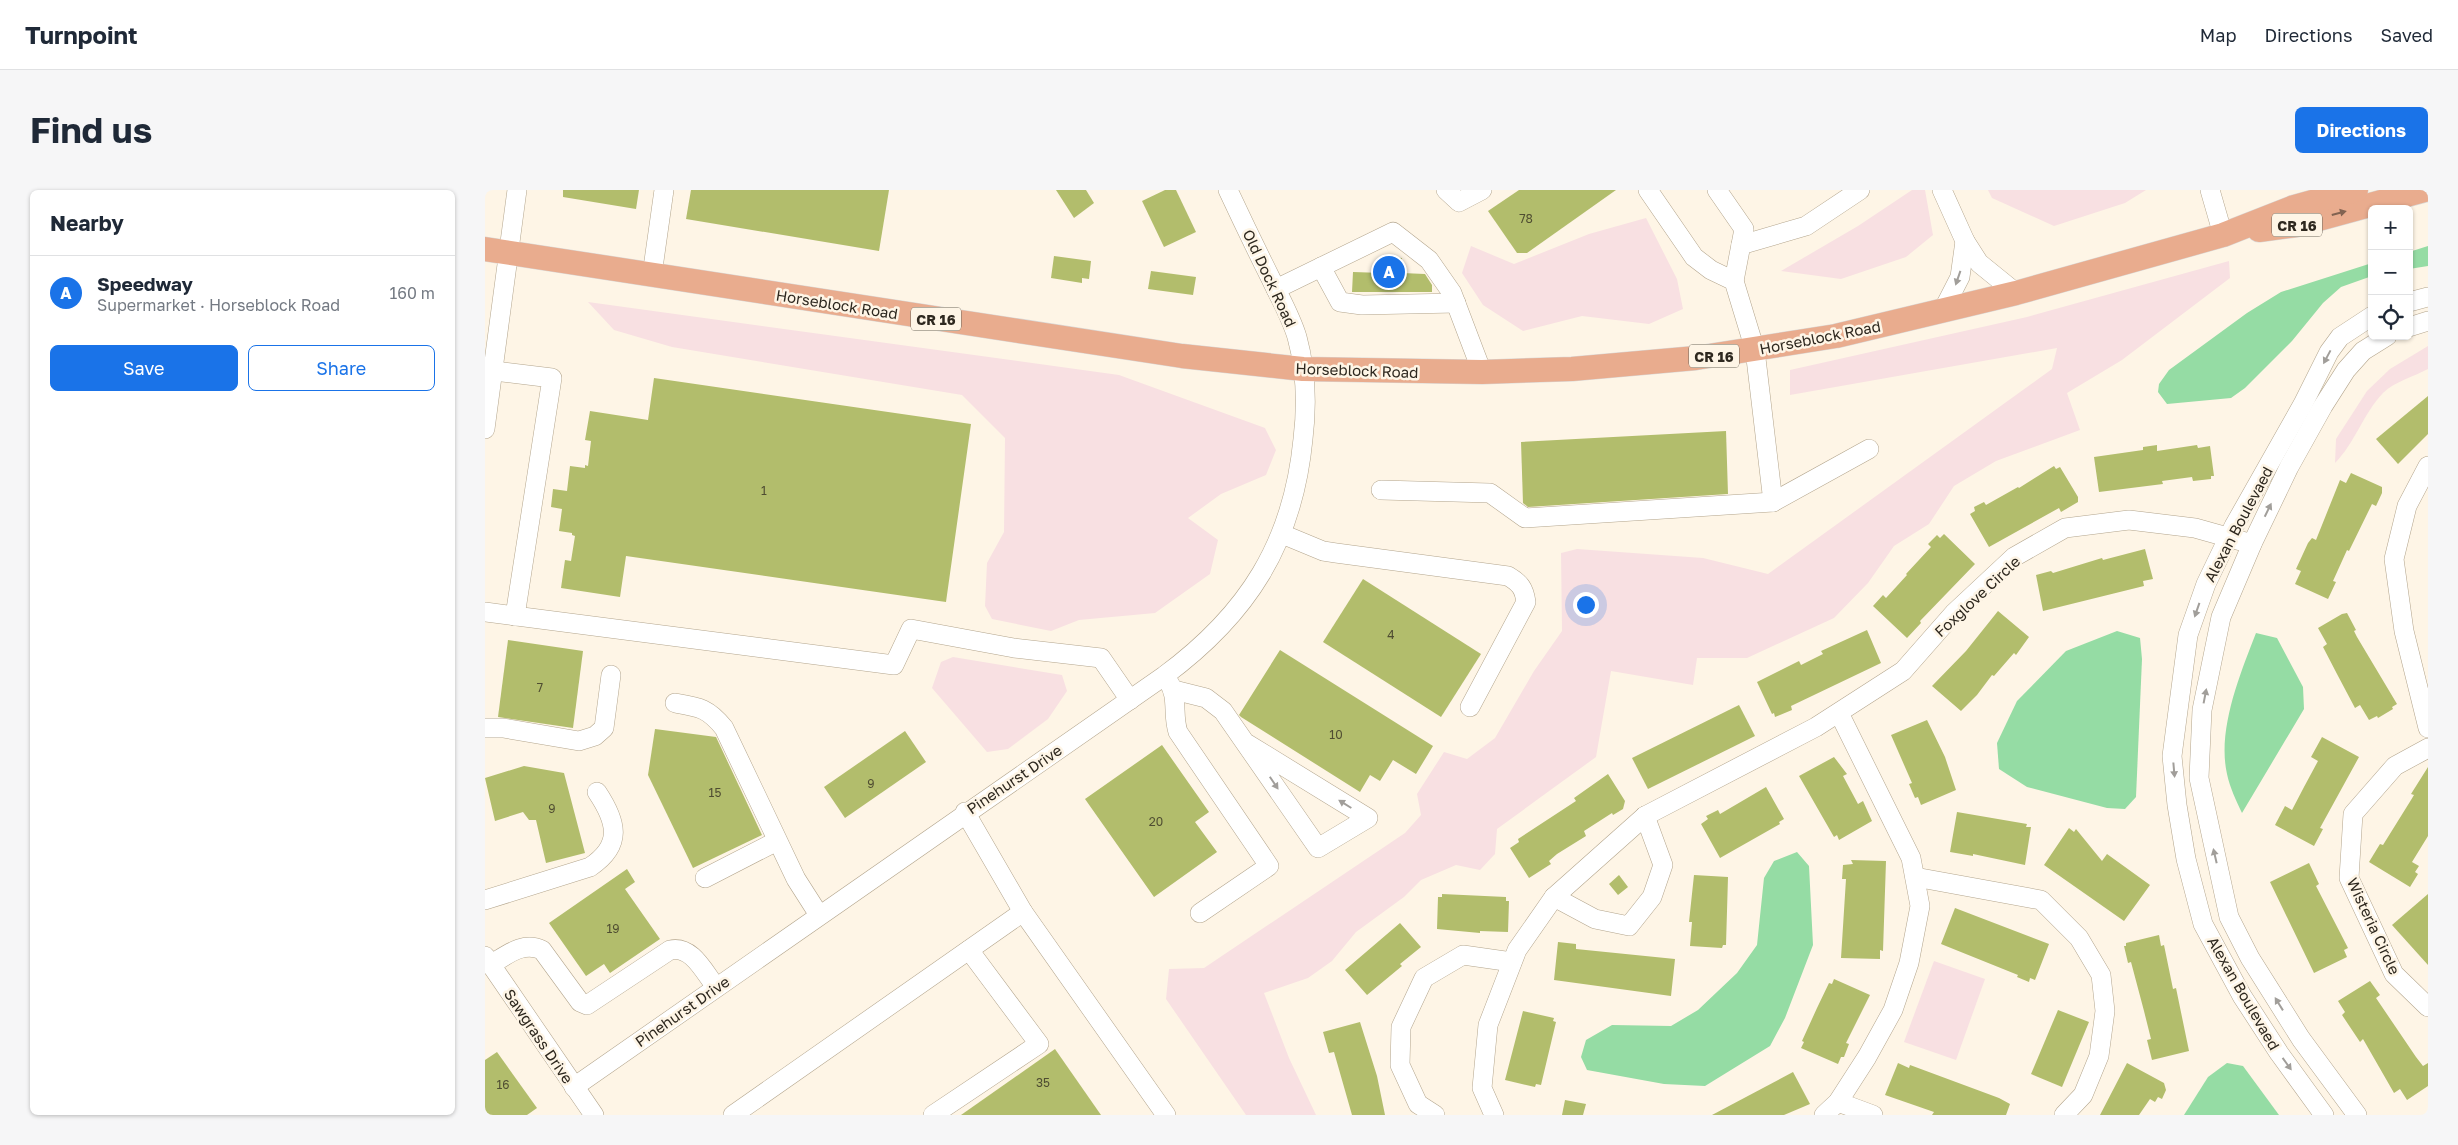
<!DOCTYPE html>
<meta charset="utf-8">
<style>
:root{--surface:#fff;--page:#f6f6f7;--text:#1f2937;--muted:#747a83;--line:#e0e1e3;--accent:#1a73e8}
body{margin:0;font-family:"Golos Text",sans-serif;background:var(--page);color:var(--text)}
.controls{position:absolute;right:15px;top:15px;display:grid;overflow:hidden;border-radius:8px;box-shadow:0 1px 4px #0004}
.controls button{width:45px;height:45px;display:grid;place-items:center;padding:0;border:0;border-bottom:1px solid var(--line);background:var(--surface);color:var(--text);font:25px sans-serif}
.you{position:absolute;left:1100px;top:414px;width:18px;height:18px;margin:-12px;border:4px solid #fff;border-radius:50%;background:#1a73e8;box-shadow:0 0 0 8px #1a73e833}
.badge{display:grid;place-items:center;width:32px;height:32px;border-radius:50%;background:var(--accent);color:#fff;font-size:16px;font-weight:700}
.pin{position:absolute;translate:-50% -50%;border:2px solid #fff;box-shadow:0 1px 5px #0006}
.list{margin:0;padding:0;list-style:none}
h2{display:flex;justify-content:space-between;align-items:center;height:65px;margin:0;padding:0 20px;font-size:21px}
h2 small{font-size:16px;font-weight:400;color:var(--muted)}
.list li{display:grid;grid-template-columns:32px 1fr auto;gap:15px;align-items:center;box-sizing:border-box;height:75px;padding:0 20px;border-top:1px solid var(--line)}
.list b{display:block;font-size:19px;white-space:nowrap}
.list p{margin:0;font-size:16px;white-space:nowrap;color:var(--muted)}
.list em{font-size:16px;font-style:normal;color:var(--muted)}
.actions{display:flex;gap:10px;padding:15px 20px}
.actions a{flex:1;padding:11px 0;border:1px solid var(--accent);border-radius:8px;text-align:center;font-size:18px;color:var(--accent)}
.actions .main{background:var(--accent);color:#fff}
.icon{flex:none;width:28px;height:28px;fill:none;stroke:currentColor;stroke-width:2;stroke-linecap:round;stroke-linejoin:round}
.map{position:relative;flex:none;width:1943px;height:925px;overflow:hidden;border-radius:8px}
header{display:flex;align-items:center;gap:30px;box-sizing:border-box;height:70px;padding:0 25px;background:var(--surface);border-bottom:1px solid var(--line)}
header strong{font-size:24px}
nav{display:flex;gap:28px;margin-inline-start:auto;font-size:18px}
.intro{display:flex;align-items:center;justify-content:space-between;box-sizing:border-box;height:120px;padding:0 30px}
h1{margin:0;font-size:35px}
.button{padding:12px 22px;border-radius:8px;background:var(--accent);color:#fff;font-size:18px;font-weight:700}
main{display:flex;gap:30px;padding:0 30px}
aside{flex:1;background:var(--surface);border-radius:8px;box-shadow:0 1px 4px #0004}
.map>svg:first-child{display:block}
.green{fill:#f8e0e2}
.water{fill:#95dca4}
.building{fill:#b2bd6c}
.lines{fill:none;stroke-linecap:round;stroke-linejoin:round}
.minor-casing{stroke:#b3a58d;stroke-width:20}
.major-casing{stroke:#d9d8d7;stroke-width:25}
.minor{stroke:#fff;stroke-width:19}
.major{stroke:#e9ac8e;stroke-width:24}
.oneway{fill:#826351}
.oneway2{fill:#a19e9a}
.labels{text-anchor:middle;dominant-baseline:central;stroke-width:5;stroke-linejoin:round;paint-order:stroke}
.number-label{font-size:12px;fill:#4f4d32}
.shield{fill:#fef5e6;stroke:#6c665b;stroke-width:1}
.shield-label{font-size:14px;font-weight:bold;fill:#2e281f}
.street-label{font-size:15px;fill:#2e281f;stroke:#fef5e6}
</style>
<header>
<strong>Turnpoint</strong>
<nav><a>Map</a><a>Directions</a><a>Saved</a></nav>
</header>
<div class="intro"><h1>Find us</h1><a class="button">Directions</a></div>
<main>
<aside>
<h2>Nearby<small></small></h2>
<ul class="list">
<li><span class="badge">A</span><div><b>Speedway</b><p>Supermarket · Horseblock Road</p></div><em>160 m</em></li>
</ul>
<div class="actions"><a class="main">Save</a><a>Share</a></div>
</aside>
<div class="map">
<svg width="1943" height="925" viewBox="0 0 1943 925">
<rect width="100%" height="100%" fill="#fef5e6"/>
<g class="green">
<polygon points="1427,0 1440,0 1448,45 1421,67 1356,89 1296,81 1373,36"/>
<polygon points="1503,0 1661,0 1640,13 1569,36 1507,8"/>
<polygon points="1161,28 1192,89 1198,119 1164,134 1097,126 1038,141 998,115 977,83 986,56 1029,74 1104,44"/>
<polygon points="1744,71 1745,88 1637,170 1582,203 1595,240 1511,271 1469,296 1444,334 1409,356 1383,393 1349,428 1262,468 1212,468 1208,495 1126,481 1111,567 1012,639 1010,664 995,680 971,675 936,690 919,707 871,742 847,771 823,788 779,803 804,868 831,925 761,925 681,809 684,779 719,778 920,643 936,625 932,604 959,562 982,569 1010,548 1049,481 1077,441 1076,363 1092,359 1218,368 1283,384 1567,179 1572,158 1305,205 1305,180 1542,127"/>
<polygon points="103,112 634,185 780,238 791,260 781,285 736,304 703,328 733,350 725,384 670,423 594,430 566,441 507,429 500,416 502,373 519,342 520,248 477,205 187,157 129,140"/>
<path d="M1943 156V179C1930 186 1909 192 1898 203 1878 224 1870 253 1850 273L1851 249 1882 201 1905 179Z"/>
<polygon points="468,467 577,485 582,501 563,529 523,559 502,562 447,498 456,472"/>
<polygon points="1449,771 1500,789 1471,870 1419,852"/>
</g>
<g class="water">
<polygon points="1943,56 1943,76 1924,79 1924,62"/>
<polygon points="1887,73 1887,86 1856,97 1838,113 1807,151 1760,198 1746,208 1682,214 1673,202 1674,194 1684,180 1762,123 1796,102"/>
<polygon points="1632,441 1655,448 1657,469 1651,607 1640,619 1622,618 1542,597 1514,579 1512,553 1532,511 1581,461"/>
<path d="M1771 443 1792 448 1818 497 1819 519 1757 623C1751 610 1745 598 1742 584 1732 540 1755 484 1771 443Z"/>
<polygon points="1312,662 1324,676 1328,755 1300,828 1285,856 1220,896 1179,894 1102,880 1096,867 1101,850 1127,835 1186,836 1213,820 1252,783 1272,755 1279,688 1289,671"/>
<polygon points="1742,873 1758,876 1794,925 1699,925 1723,887"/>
</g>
<g class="building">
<polygon points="78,0 154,0 151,19 78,7"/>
<polygon points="206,0 404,0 394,61 201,29"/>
<polygon points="571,0 601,0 609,13 589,28"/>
<polygon points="680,0 691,0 711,42 679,57 657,11"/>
<polygon points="1034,0 1131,0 1042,63 1032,63 1003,21"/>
<polygon points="569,66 606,71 604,89 597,88 597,93 566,88"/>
<polygon points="898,67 917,68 917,83 940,84 947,95 947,102 867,102 868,82 898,83"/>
<polygon points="666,81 711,87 708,105 663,99"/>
<polygon points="169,188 486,234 461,412 141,366 135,407 76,398 80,370 86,371 90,346 87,345 87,343 74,341 77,319 66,317 68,299 82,301 85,276 100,278 100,275 103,276 106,251 100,250 105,221 163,230"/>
<polygon points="1943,206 1943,244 1913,274 1891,249"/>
<polygon points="1241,241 1243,304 1043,317 1038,313 1036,252"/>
<polygon points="1672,255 1672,261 1712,255 1713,258 1725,256 1729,286 1726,286 1726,289 1708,291 1707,287 1677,291 1678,294 1614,302 1609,267 1658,260 1658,257"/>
<polygon points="1569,276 1571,279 1575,277 1593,307 1593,312 1576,322 1574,318 1504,357 1485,324 1490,321 1489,317 1499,312 1501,315 1533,297 1534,298"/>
<polygon points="1866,283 1897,297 1897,303 1891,316 1887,314 1864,361 1862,360 1848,391 1851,392 1843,409 1810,394 1816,381 1811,379 1823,353 1827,348 1831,350 1855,290 1861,293"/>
<polygon points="1459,344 1490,374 1435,431 1436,433 1422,448 1388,416 1398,405 1401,408 1422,385 1421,384 1446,357 1443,354 1452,345 1455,348"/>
<polygon points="1660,359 1668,389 1658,391 1659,396 1558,421 1551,385 1566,381 1568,383 1617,368 1618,370"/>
<polygon points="878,389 996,464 956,527 838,452"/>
<polygon points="1513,421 1544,447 1531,465 1529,463 1509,486 1507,485 1492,505 1476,521 1447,496 1481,461"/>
<polygon points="1862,423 1871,440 1869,441 1872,447 1912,514 1907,517 1908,519 1893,528 1892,526 1884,530 1875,515 1870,518 1852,484 1838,457 1842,454 1833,438 1857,424"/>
<polygon points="1382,440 1396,473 1306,516 1307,520 1295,525 1290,527 1289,523 1287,524 1272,492 1314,471 1316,475 1338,464 1336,461"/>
<polygon points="23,450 98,461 88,538 13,527"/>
<polygon points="795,460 948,556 931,584 908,570 895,591 885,585 875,602 756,527 754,525"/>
<polygon points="1254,515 1270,546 1163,599 1147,568"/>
<polygon points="1442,530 1460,567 1471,600 1436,615 1433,607 1430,608 1424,594 1427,593 1406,545"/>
<polygon points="170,539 231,547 277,645 208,678 163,585"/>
<polygon points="420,541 441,572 360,628 339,597"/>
<polygon points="1837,547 1874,567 1835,638 1838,639 1829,656 1790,635 1800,616 1807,620 1819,597 1833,571 1826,567"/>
<polygon points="677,555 724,622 710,632 732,662 669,707 600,609"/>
<polygon points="1349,567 1362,584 1358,586 1373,614 1378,611 1387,631 1354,650 1352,645 1349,647 1314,586"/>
<polygon points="39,576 79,583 100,663 61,673 51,630 44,630 38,622 10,631 0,588"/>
<polygon points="1943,577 1943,646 1927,672 1934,676 1930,682 1933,684 1925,697 1884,672 1895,654 1898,655 1926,610 1929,605 1926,604"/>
<polygon points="1123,584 1140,611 1138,619 1128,625 1127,623 1099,641 1101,646 1072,664 1064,671 1066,674 1044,688 1025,658 1034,652 1033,649 1091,611 1089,608"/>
<polygon points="1281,597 1299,629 1294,632 1295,634 1235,668 1216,634 1223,629 1221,626 1233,620 1235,624"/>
<polygon points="1472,622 1542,634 1541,637 1546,637 1540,675 1488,664 1488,666 1465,662"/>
<polygon points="1584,638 1589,642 1591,639 1617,671 1622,664 1665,695 1639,731 1559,675"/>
<polygon points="1366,670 1401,671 1398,761 1395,760 1395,769 1356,768 1361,689 1357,689 1358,675 1368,674"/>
<polygon points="1824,673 1834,694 1831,696 1863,758 1859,760 1862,767 1829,783 1785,692"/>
<polygon points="142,679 150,692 140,699 175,749 125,783 119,774 101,786 64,733"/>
<polygon points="1134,685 1143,697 1133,705 1124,694"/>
<polygon points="1209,685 1243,687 1241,755 1238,755 1237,758 1205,756 1207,732 1204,732"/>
<polygon points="957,704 1021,707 1021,711 1024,711 1023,742 995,741 995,743 952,739 953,707 957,707"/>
<polygon points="1943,704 1943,775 1907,735"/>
<polygon points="1470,718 1564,754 1550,790 1545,788 1544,792 1532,787 1533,785 1456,754"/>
<polygon points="915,733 936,757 915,774 917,776 882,805 860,780"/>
<polygon points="1674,745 1676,756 1679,755 1688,799 1691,798 1704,861 1667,870 1662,850 1666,849 1659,821 1646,772 1643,773 1639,756 1641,756 1641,753"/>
<polygon points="1073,752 1091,754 1091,759 1190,769 1186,806 1069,790"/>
<polygon points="1349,789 1385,805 1361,853 1364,854 1359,867 1356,867 1353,874 1316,858 1319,852 1317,851 1332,818 1344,793 1347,794"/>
<polygon points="1885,791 1895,805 1891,808 1931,867 1938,876 1943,873 1943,896 1922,910 1915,899 1909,903 1878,849 1875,852 1857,825 1860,822 1853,811"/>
<polygon points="1573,820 1604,832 1577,897 1546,884"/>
<polygon points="1038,821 1069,828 1068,831 1071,832 1056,895 1051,894 1050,897 1020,890"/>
<polygon points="875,832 892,886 900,925 867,925 849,862 844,863 838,842"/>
<polygon points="570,859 616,925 476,925"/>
<polygon points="12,862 52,918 42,925 0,925 0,870"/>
<polygon points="1413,873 1424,878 1425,875 1514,908 1525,914 1521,925 1447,925 1449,922 1400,905"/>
<polygon points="1642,873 1679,893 1681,900 1677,909 1673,907 1670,912 1665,909 1654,925 1615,925"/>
<polygon points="1308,882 1325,914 1299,925 1227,925"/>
<polygon points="1080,910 1101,914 1098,925 1077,925"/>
</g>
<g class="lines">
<g class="minor-casing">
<g id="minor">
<polyline points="961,0 974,12 997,0"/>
<polyline points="1163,0 1209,67 1226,80 1249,91 1270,160 1288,312"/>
<polyline points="1232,0 1259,39 1249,91"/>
<polyline points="1457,0 1480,51 1494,73 1531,103"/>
<polyline points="1725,0 1738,45"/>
<polyline points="1256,55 1321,36 1375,0"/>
<polyline points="836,77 855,112 877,115 971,113"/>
<polyline points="167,85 179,0"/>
<polyline points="791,99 908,42 944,70 967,103 997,182"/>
<polyline points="1924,112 1943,107"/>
<polyline points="1457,122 1475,87 1480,51"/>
<polyline points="1924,137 1943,131"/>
<polyline points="9,181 67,188 30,426"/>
<polyline points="0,239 32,0"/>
<polyline points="1943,276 1922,316 1909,369 1919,441 1943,538"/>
<polyline points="896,300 1005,303 1040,328 1288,312 1384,259"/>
<path d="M797 344 838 361 851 363 1023 386C1035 393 1039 398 1041 412L985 517"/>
<polyline points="0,422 409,475 426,439 529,458 616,468 645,510"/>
<path d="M683 491C694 507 687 524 693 542L784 676 715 723"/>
<polyline points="689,500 721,508 738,521 833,658 883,628 761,553"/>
<path d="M190 513C214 517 223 518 239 538L311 689 334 725"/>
<polyline points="0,538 18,538 94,551 110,546 119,538 126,485"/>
<polyline points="1943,558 1910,576 1868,624 1864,688 1909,784 1943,817"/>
<polyline points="480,622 538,722 681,925"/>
<polyline points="1430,687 1556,710 1594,748 1616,785 1620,821 1614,866 1598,905 1579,925"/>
<polyline points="220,688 292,651"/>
<polyline points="1069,707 1110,729 1144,736 1167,707 1178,675 1160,626"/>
<path d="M0 710 105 677C138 655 132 632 112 602"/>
<polyline points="0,766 109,925"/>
<path d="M5 775C22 765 38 751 57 760L95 812 102 815 185 760C207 755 219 782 231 797"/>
<path d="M89 897 679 486C763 424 808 353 818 249 822 216 821 180 812 147 806 127 795 108 786 89 771 59 757 30 743 0"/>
<polyline points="1353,912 1388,925"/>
<polyline points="248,925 538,722"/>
<polyline points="448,925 554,854 484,760"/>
<polyline points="950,925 933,914 915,875 916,837 939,788 978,765 1027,772"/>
<polyline points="1009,925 997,898 1003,835 1032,760 1069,707 1160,626 1331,537 1418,481 1469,423 1529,367 1580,338 1644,330 1710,338 1767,354"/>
<polyline points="1339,925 1353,912 1382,867 1408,820 1424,773 1435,716 1426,668 1354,523"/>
<polyline points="1839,925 1794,863 1757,806 1718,734 1701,669 1692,615 1687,566 1703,445 1721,394 1749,336 1818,214 1844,162 1855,147 1887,126"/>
<polyline points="1872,925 1816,849 1765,768 1744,727 1714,588 1717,520 1736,427 1767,354 1804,277 1838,216 1861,180 1878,161 1902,146"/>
</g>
</g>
<g class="major-casing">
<g id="major">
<polyline points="1774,40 1812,35 1940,0"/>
<polyline points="0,59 697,166 818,179 997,182 1087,179 1211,168 1351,146 1531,103 1738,45 1809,17 1871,0"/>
</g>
</g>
<use href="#minor" class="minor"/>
<use href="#major" class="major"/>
</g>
<defs><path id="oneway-solid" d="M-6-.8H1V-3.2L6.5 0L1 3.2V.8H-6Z" transform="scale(1.25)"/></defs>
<use class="oneway" href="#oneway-solid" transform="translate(1854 23) rotate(-15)"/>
<g class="oneway2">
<use href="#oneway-solid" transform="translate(1473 88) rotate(109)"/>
<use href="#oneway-solid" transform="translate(1842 167) rotate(118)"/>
<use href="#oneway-solid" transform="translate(1783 320) rotate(-64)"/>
<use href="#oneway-solid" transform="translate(1712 420) rotate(109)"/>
<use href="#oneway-solid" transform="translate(1720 506) rotate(-79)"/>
<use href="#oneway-solid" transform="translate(1689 580) rotate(85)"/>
<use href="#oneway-solid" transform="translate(789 593) rotate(56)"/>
<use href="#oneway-solid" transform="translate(860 614) rotate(-148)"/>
<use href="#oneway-solid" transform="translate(1730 666) rotate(-103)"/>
<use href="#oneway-solid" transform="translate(1794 814) rotate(-122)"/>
<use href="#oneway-solid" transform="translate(1802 874) rotate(54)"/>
</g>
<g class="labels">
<g class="number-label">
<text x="1041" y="28">78</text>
<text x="279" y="300">1</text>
<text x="906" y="444">4</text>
<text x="55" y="497">7</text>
<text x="851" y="544">10</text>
<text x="386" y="593">9</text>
<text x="230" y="602">15</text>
<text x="67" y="618">9</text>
<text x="671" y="631">20</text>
<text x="128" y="738">19</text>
<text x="558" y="892">35</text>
<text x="18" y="894">16</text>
</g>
<g class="shield">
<rect x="1787" y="23.5" width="50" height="23" rx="4"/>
<rect x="426" y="117.5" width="50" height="23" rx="4"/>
<rect x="1204" y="154.5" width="50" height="23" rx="4"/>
</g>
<g class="shield-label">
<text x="1812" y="35">CR 16</text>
<text x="451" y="129">CR 16</text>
<text x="1229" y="166">CR 16</text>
</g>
<g class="street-label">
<text transform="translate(785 88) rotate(65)">Old Dock Road</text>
<text transform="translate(352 114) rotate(9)">Horseblock Road</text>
<text transform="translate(1335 147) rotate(-11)">Horseblock Road</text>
<text transform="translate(872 180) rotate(2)">Horseblock Road</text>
<text transform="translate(1753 334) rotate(-62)">Alexan Boulevaed</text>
<text transform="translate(1492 406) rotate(-43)">Foxglove Circle</text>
<text transform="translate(529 589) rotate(-34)">Pinehurst Drive</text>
<text transform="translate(1889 736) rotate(65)">Wisteria Circle</text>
<text transform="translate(1759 803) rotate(60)">Alexan Boulevaed</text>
<text transform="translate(197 821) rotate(-35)">Pinehurst Drive</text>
<text transform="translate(54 846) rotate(56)">Sawgrass Drive</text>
</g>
</g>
</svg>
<div class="controls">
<button>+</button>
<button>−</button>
<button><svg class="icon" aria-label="locate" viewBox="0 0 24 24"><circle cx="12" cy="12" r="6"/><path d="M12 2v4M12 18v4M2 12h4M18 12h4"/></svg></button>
</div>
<div class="you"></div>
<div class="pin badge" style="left:904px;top:82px">A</div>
</div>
</main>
